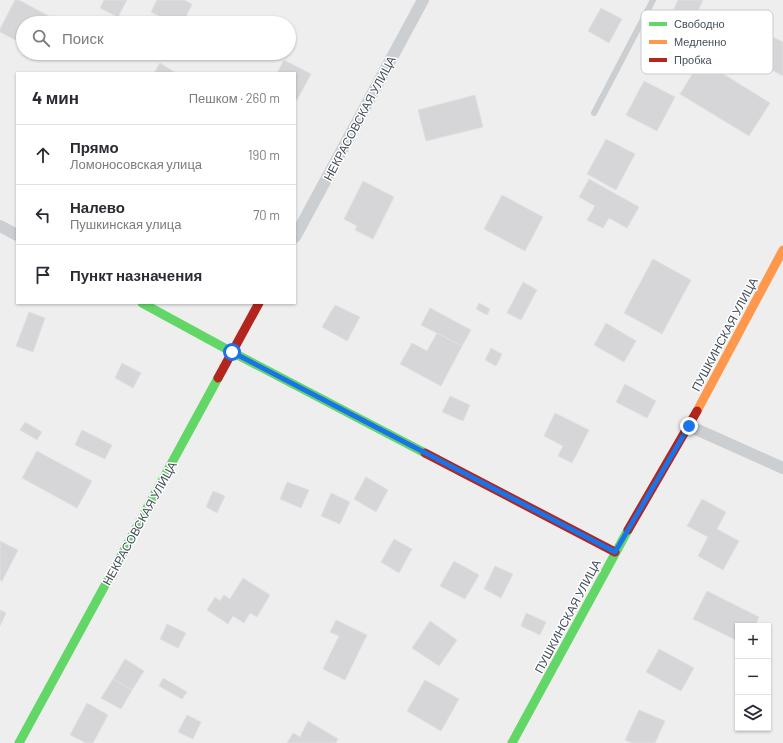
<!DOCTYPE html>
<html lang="ru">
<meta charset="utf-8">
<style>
:root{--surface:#fff;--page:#f7f7f7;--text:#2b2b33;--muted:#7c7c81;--line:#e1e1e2}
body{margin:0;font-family:Barlow,sans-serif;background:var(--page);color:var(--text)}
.controls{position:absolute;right:12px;bottom:12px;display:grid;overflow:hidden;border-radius:0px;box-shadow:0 1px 3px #0004}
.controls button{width:36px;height:36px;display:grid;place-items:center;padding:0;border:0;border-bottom:1px solid var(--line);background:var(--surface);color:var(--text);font:20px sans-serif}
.stop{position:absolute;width:12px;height:12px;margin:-9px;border:3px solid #1a73e8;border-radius:50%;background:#fff}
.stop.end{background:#1a73e8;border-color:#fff;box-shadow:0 1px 4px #0008}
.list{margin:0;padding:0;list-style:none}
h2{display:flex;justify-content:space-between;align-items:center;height:52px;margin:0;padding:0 16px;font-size:17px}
h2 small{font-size:13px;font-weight:400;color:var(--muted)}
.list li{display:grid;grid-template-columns:26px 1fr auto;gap:12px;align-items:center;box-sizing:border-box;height:60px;padding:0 16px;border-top:1px solid var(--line)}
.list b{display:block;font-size:15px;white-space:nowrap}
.list p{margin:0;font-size:13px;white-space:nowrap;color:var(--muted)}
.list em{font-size:13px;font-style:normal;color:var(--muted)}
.icon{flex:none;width:22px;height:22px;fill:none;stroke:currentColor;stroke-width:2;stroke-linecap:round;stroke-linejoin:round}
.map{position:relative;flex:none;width:783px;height:743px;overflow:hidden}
.search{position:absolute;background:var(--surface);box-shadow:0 1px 3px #0004;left:16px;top:16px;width:280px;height:44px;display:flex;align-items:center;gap:10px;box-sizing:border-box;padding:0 14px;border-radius:22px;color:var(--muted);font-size:15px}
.panel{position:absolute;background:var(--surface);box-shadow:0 1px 3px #0004;left:16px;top:72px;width:280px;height:232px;border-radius:0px}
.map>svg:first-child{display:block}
.building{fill:#d6d6d9;stroke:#e0e0e1}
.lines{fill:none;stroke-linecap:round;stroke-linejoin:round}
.lane{stroke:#cccfd2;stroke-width:6}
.street{stroke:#cccfd2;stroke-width:12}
.fast{stroke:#63d668;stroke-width:9}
.slow{stroke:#ff974d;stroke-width:9}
.jam{stroke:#b3261e;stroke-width:9}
.route{stroke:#1a73e8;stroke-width:5}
.labels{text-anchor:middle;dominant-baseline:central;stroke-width:3;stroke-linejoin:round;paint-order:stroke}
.street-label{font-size:12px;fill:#454e5b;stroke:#fff}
.key{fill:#fff;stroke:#c7cace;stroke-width:1}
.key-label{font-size:11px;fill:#454e5b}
</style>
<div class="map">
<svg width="783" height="743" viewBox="0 0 783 743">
<rect width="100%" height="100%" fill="#efeeee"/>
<g class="building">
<polygon points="15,0 19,0 60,22 59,23 23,23 23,44 0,32 0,29"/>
<polygon points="104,0 127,0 118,17 100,8"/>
<polygon points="157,0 184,0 192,4 183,23 173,23 151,12"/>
<polygon points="678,0 703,0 677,58 656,48"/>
<polygon points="601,8 622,19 609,43 588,31"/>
<polygon points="747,24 783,42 783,76 734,50"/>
<polygon points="234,53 247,53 244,58"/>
<polygon points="284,60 311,74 297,100 295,99 295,73 277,73"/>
<polygon points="701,60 770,103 749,136 680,94"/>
<polygon points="160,63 176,73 154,73"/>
<polygon points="644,81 675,97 657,131 626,115"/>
<polygon points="475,95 483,127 426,141 418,110"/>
<polygon points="606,139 635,154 616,190 587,174"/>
<polygon points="589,179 639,207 627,228 609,218 603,228 587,220 595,206 579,197"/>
<polygon points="363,181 394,197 373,239 355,230 357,226 344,219"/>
<polygon points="502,195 543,217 525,251 484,229"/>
<polygon points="653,259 691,280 662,334 624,313"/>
<polygon points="523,282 537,290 521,320 507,313"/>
<polygon points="479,303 490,309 487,315 476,309"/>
<polygon points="335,305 360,317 347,341 322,327"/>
<polygon points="430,308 471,330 462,346 421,325"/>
<polygon points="29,312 45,318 33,352 16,346"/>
<polygon points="606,323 636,341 624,362 594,345"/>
<polygon points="437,333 462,346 441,386 400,364 412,343 427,351"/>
<polygon points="491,348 502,354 496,366 485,360"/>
<polygon points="122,363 141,373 133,388 115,378"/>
<polygon points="625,384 656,401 647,418 616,402"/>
<polygon points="450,396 470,405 463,421 442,412"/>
<polygon points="555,413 589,430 572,463 558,456 563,446 544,436"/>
<polygon points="25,422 42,432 37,440 20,430"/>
<polygon points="82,430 112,445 105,459 75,445"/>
<polygon points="37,451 92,481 77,508 22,478"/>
<polygon points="366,477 388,490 376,512 354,499"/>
<polygon points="287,482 309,490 301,508 280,499"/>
<polygon points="213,491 225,496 217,513 206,507"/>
<polygon points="331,493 350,502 340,524 321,516"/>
<polygon points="702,499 726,512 717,529 739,541 723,570 698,556 708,537 687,526"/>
<polygon points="394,539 412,549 399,573 381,562"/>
<polygon points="0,541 18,550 2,581 0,580"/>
<polygon points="454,561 479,575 465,599 440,586"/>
<polygon points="495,566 513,574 501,598 484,589"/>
<polygon points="243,578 270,595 257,617 250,613 244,623 233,616 228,624 207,610 215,597 220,601 224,595 230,599"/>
<polygon points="707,591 759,617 755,626 738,626 738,641 693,619"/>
<polygon points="0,610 6,613 0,626"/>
<polygon points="526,613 546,622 540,635 521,626"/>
<polygon points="336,620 367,635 345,680 323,669 339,636 330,632"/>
<polygon points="430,621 457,640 439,666 412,648"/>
<polygon points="167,624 186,633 178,648 160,639"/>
<polygon points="659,649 694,668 681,691 646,672"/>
<polygon points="125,659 144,671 132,690 113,679"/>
<polygon points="163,678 187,692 182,699 159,686"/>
<polygon points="113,679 132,690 121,709 101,698"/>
<polygon points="425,680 459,699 441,731 407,711"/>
<polygon points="87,703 108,715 93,743 86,743 70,735"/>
<polygon points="639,710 665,721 655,743 632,743 625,740"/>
<polygon points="187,715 201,722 193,739 178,732"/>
<polygon points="308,721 338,739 336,743 287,743 293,733 300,737"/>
</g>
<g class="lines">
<polyline class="lane" points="594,113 653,0"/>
<g class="street">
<polyline points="0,226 17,235"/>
<polyline points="295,237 423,0"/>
<polyline points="689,426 783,468"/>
</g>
<g class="fast">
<polyline points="142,303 232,352 425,453"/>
<polyline points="19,743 218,378"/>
<polyline points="512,743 628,530"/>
</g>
<polyline class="slow" points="697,411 783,250"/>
<g class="jam">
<polyline points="218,378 259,303"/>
<polyline points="425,453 615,552"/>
<polyline points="628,530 697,411"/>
</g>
</g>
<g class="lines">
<polyline class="route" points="232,352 615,552 689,426"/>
</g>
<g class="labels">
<g class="street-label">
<text transform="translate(359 118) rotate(-62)">НЕКРАСОВСКАЯ УЛИЦА</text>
<text transform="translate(724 334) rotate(-62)">ПУШКИНСКАЯ УЛИЦА</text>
<text transform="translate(139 523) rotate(-61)">НЕКРАСОВСКАЯ УЛИЦА</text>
<text transform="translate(567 616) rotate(-62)">ПУШКИНСКАЯ УЛИЦА</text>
</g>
</g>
<rect x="641" y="10" width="132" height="64" rx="6" class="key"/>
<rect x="649" y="22" width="18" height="4" fill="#63d668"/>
<rect x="649" y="40" width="18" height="4" fill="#ff974d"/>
<rect x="649" y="58" width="18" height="4" fill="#b3261e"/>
<g class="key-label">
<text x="674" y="28">Свободно</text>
<text x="674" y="46">Медленно</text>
<text x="674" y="64">Пробка</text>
</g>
</svg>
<div class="controls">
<button>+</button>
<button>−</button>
<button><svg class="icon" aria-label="layers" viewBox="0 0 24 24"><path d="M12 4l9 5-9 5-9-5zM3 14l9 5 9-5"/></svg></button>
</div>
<div class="stop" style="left:232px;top:352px"></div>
<div class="stop end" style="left:689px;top:426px"></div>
<div class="search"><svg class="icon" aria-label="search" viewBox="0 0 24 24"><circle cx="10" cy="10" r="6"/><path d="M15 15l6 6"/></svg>Поиск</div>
<section class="panel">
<h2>4 мин<small>Пешком · 260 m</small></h2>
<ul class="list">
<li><svg class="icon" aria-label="ahead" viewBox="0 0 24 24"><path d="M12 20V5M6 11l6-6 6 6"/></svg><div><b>Прямо</b><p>Ломоносовская улица</p></div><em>190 m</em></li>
<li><svg class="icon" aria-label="left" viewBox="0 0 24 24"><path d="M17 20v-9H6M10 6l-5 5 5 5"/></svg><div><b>Налево</b><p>Пушкинская улица</p></div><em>70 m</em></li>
<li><svg class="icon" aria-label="arrive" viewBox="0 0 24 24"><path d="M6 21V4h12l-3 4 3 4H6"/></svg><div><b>Пункт назначения</b></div></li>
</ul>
</section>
</div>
